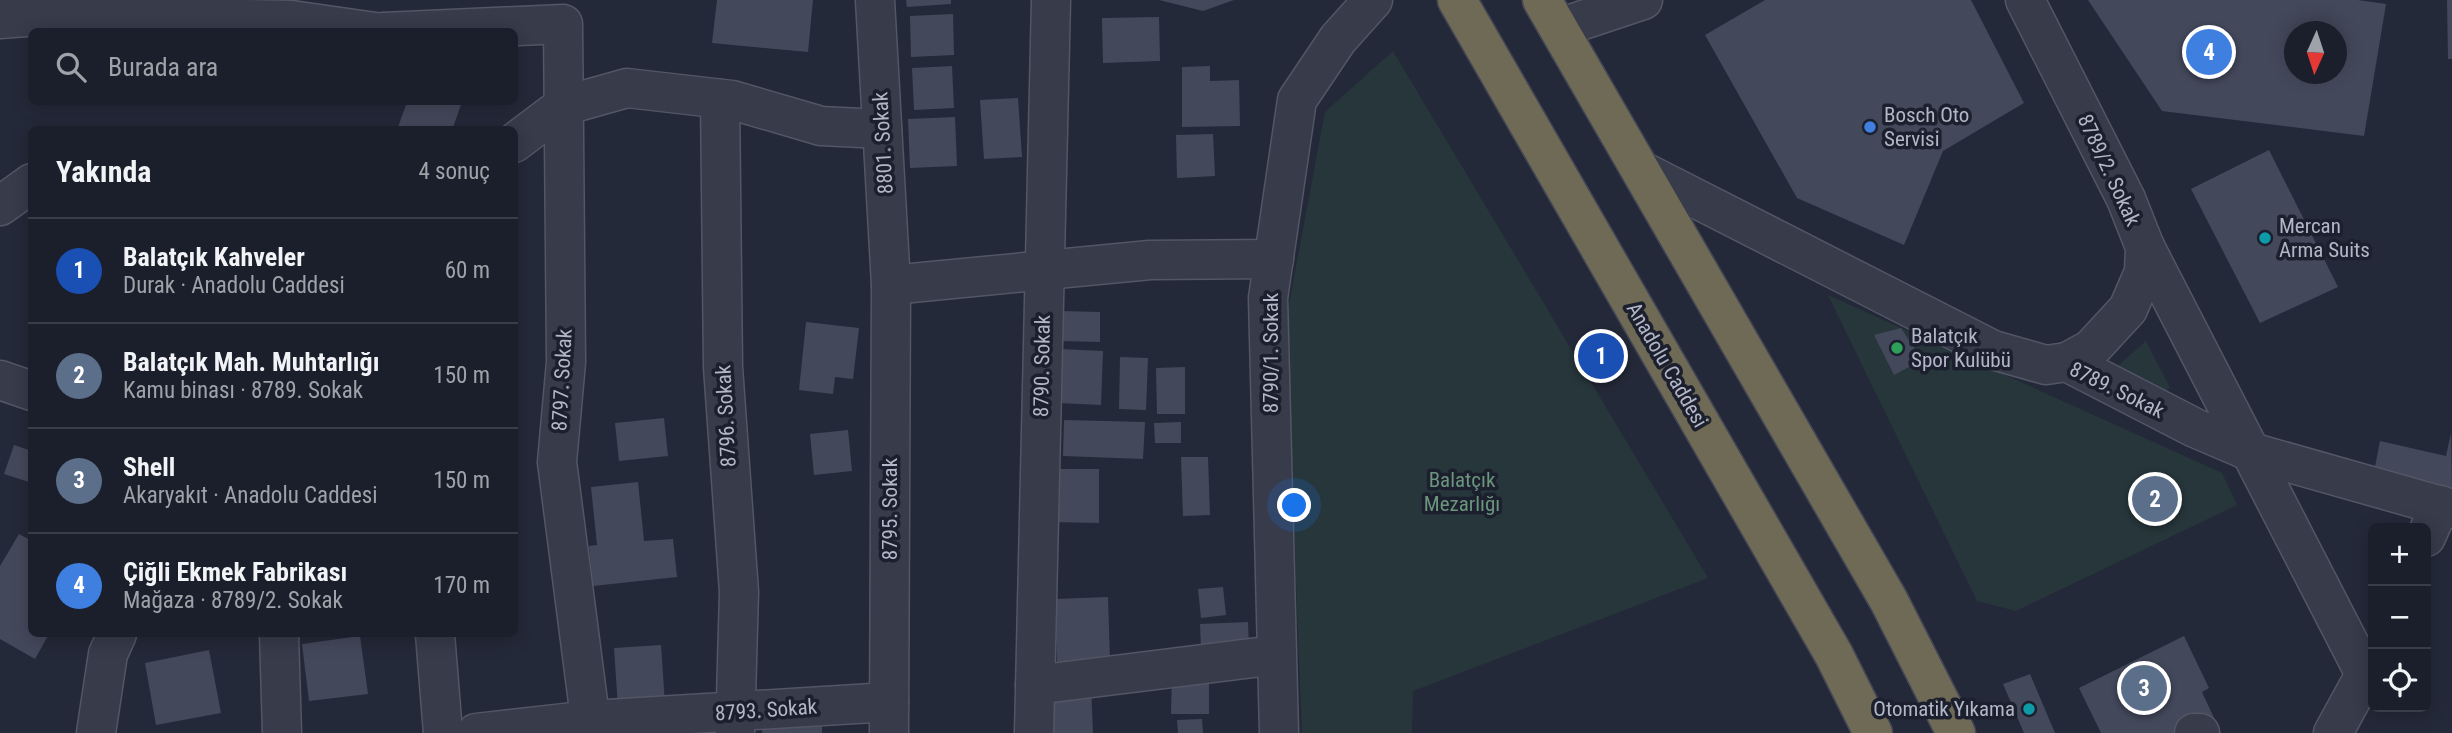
<!DOCTYPE html>
<html lang="tr">
<meta charset="utf-8">
<style>
:root{--surface:#1b1f2b;--page:#282c37;--text:#f1f3f6;--muted:#a0a2a9;--line:#393d47;--accent:#2563eb}
body{margin:0;font-family:"Roboto Condensed",sans-serif;background:var(--page);color:var(--text)}
.controls{position:absolute;right:21px;bottom:21px;display:grid;overflow:hidden;border-radius:10px;box-shadow:0 4px 18px #0003}
.controls button{width:63px;height:63px;display:grid;place-items:center;padding:0;border:0;border-bottom:2px solid var(--line);background:var(--surface);color:var(--text);font:35px sans-serif}
.compass{position:absolute;left:2284px;top:21px;width:63px;height:63px;border-radius:50%;background:var(--surface);box-shadow:0 4px 18px #0003;rotate:183deg}
.you{position:absolute;left:1295px;top:506px;width:24px;height:24px;margin:-18px;border:5px solid #fff;border-radius:50%;background:#1a73e8;box-shadow:0 0 0 10px #1a73e833}
.badge{display:grid;place-items:center;width:46px;height:46px;border-radius:50%;background:var(--accent);color:#fff;font-size:23px;font-weight:700}
.pin{position:absolute;translate:-50% -50%;border:4px solid #fff;box-shadow:0 2px 7px #0006}
.list{margin:0;padding:0;list-style:none}
h2{display:flex;justify-content:space-between;align-items:center;height:91px;margin:0;padding:0 28px;font-size:30px}
h2 small{font-size:23px;font-weight:400;color:var(--muted)}
.list li{display:grid;grid-template-columns:46px 1fr auto;gap:21px;align-items:center;box-sizing:border-box;height:105px;padding:0 28px;border-top:2px solid var(--line)}
.list b{display:block;font-size:26px;white-space:nowrap}
.list p{margin:0;font-size:23px;white-space:nowrap;color:var(--muted)}
.list em{font-size:23px;font-style:normal;color:var(--muted)}
.icon{flex:none;width:38px;height:38px;fill:none;stroke:currentColor;stroke-width:2;stroke-linecap:round;stroke-linejoin:round}
.map{position:relative;flex:none;width:2452px;height:733px;overflow:hidden}
.search{position:absolute;background:var(--surface);box-shadow:0 4px 18px #0003;left:28px;top:28px;width:490px;height:77px;display:flex;align-items:center;gap:18px;box-sizing:border-box;padding:0 24px;border-radius:10px;color:var(--muted);font-size:26px}
.panel{position:absolute;background:var(--surface);box-shadow:0 4px 18px #0003;left:28px;top:126px;width:490px;height:511px;border-radius:10px}
.map>svg:first-child{display:block}
.green{fill:#27363b}
.building{fill:#43485b;fill-rule:evenodd}
.lines{fill:none;stroke-linecap:round;stroke-linejoin:round}
.minor-casing{stroke:#525665;stroke-width:41}
.highway-casing{stroke:#424655;stroke-width:41}
.minor{stroke:#373b4a;stroke-width:38}
.highway{stroke:#6f6a55;stroke-width:38}
.shop-dot{fill:#3f7fe0;stroke:#1c202e;stroke-width:2.5}
.culture-dot{fill:#0f9aa8;stroke:#1c202e;stroke-width:2.5}
.leisure-dot{fill:#2e9e5b;stroke:#1c202e;stroke-width:2.5}
.labels{text-anchor:middle;dominant-baseline:central;stroke-width:7;stroke-linejoin:round;paint-order:stroke}
.poi-label{font-size:21px;fill:#b2b6c6;stroke:#1c202e;text-anchor:start}
.street-label{font-size:21px;fill:#b2b6c6;stroke:#1c202e}
.park-label{font-size:21px;fill:#6b957d;stroke:#1c202e}
</style>
<div class="map">
<svg width="2452" height="733" viewBox="0 0 2452 733">
<rect width="100%" height="100%" fill="#242939"/>
<g class="green">
<polygon points="1393,51 1708,578 1413,691 1412,733 1302,733 1286,320 1325,112"/>
<polygon points="1828,295 2222,473 2237,505 2016,611 1977,601"/>
<polygon points="2146,341 2170,388 2159,396 2113,370"/>
</g>
<g class="building">
<polygon points="717,0 813,0 808,52 712,43"/>
<polygon points="906,0 951,0 951,4 907,7"/>
<polygon points="1159,0 1234,0 1203,11"/>
<polygon points="1765,0 1971,0 2024,103 1943,151 1904,245 1797,198 1705,35"/>
<path d="M2088 0H2358L2386 4 2364 136 2162 111ZM2294 32H2336V74H2294Z"/>
<polygon points="2447,0 2452,0 2452,59 2448,59"/>
<polygon points="953,14 954,55 911,57 910,16"/>
<polygon points="1159,17 1160,61 1103,63 1102,18"/>
<polygon points="952,66 954,108 914,110 912,68"/>
<polygon points="1210,66 1210,81 1239,80 1240,126 1182,127 1182,67"/>
<polygon points="1018,98 1022,157 984,159 980,100"/>
<polygon points="407,102 462,102 452,130 397,130"/>
<polygon points="955,117 957,166 910,168 908,119"/>
<polygon points="1213,134 1215,176 1177,178 1176,135"/>
<polygon points="2269,150 2338,287 2260,323 2191,189"/>
<polygon points="1061,311 1100,312 1100,342 1060,341"/>
<polygon points="806,322 859,328 853,379 835,377 833,394 799,390"/>
<polygon points="1901,328 1922,360 1894,375 1874,335"/>
<polygon points="1060,349 1103,351 1101,405 1058,403"/>
<polygon points="1120,357 1148,358 1146,410 1119,409"/>
<polygon points="1185,367 1185,414 1157,414 1156,368"/>
<polygon points="664,418 668,456 619,461 615,423"/>
<polygon points="1064,420 1145,422 1143,459 1063,456"/>
<polygon points="1181,422 1181,443 1155,443 1154,423"/>
<polygon points="848,430 852,471 814,475 810,434"/>
<polygon points="2451,433 2452,489 2374,472 2380,441 2446,456"/>
<polygon points="14,445 32,451 32,483 4,474"/>
<polygon points="1181,457 1208,457 1210,515 1183,516"/>
<polygon points="1052,469 1099,469 1099,523 1052,522"/>
<polygon points="2171,478 2177,504 2156,517 2134,501 2144,479"/>
<polygon points="638,482 644,541 673,539 677,577 593,586 589,546 597,545 591,487"/>
<polygon points="19,534 32,541 32,634 49,634 35,659 0,639 0,566"/>
<polygon points="1223,587 1226,615 1201,618 1198,589"/>
<polygon points="1108,597 1110,660 1057,662 1055,599"/>
<polygon points="1248,622 1249,647 1201,649 1200,624"/>
<polygon points="360,636 368,694 309,701 302,644"/>
<polygon points="2184,636 2209,688 2202,692 2221,733 2101,733 2079,688"/>
<polygon points="661,645 665,704 618,707 614,648"/>
<polygon points="209,650 221,713 156,725 145,663"/>
<polygon points="1172,672 1209,673 1209,714 1171,714"/>
<polygon points="2030,674 2055,733 2024,733 2003,684"/>
<polygon points="1091,686 1093,733 1046,733 1045,687"/>
<polygon points="763,719 822,720 822,733 762,733"/>
<polygon points="1202,719 1203,733 1178,733 1177,720"/>
</g>
<g class="lines">
<g class="minor-casing">
<g id="minor">
<polyline points="875,0 891,285 889,733"/>
<polyline points="2025,0 2126,199 2145,247 2144,272 2128,309 2091,349 2067,362"/>
<polyline points="0,19 51,15 291,20 375,32"/>
<polyline points="1559,28 1643,0"/>
<polyline points="383,32 563,24 566,362 557,462 592,733"/>
<polyline points="720,99 723,367 739,592 735,733"/>
<polyline points="514,143 563,106 627,88 732,100 821,126 882,129"/>
<polyline points="1644,172 1993,350 2046,365 2067,362 2195,428 2251,452 2452,509"/>
<polyline points="0,206 32,183"/>
<polyline points="2145,247 2366,676"/>
<polyline points="891,285 1150,260 1274,259"/>
<polyline points="0,380 32,391"/>
<polyline points="2426,537 2440,505"/>
<polyline points="279,634 282,733"/>
<polyline points="435,634 443,733"/>
<polyline points="1035,685 1276,655"/>
<polyline points="96,733 108,654 117,634"/>
<polyline points="476,733 591,720 889,702"/>
<polyline points="1034,733 1051,0"/>
<polyline points="1279,733 1268,298 1297,100 1338,39 1373,0"/>
<polyline points="2194,733 2200,733"/>
<polyline points="2333,733 2373,660"/>
</g>
</g>
<g class="highway-casing">
<g id="highway">
<polyline points="1457,0 1834,655 1873,733"/>
<polyline points="1542,0 1889,601 1956,733"/>
</g>
</g>
<use href="#minor" class="minor"/>
<use href="#highway" class="highway"/>
</g>
<circle class="shop-dot" cx="1870" cy="127" r="7"/>
<g class="culture-dot">
<circle cx="2265" cy="238" r="7"/>
<circle cx="2029" cy="709" r="7"/>
</g>
<circle class="leisure-dot" cx="1897" cy="348" r="7"/>
<g class="labels">
<g class="poi-label">
<text x="1884" y="115">Bosch Oto<tspan x="1884" dy="24">Servisi</tspan></text>
<text x="2279" y="226">Mercan<tspan x="2279" dy="24">Arma Suits</tspan></text>
<text x="1911" y="336">Balatçık<tspan x="1911" dy="24">Spor Kulübü</tspan></text>
<text x="2015" y="709" text-anchor="end">Otomatik Yıkama</text>
</g>
<g class="street-label">
<text transform="translate(883 143) rotate(-93)">8801. Sokak</text>
<text transform="translate(2109 170) rotate(65)">8789/2. Sokak</text>
<text transform="translate(1271 353) rotate(-90)">8790/1. Sokak</text>
<text transform="translate(1667 365) rotate(60)">Anadolu Caddesi</text>
<text transform="translate(1042 366) rotate(-89)">8790. Sokak</text>
<text transform="translate(562 380) rotate(-87)">8797. Sokak</text>
<text transform="translate(2117 390) rotate(26)">8789. Sokak</text>
<text transform="translate(726 416) rotate(-93)">8796. Sokak</text>
<text transform="translate(890 509) rotate(-90)">8795. Sokak</text>
<text transform="translate(766 710) rotate(-4)">8793. Sokak</text>
</g>
<g class="park-label">
<text x="1462" y="480">Balatçık<tspan x="1462" dy="24">Mezarlığı</tspan></text>
</g>
</g>
</svg>
<div class="controls">
<button>+</button>
<button>−</button>
<button><svg class="icon" aria-label="locate" viewBox="0 0 24 24"><circle cx="12" cy="12" r="6"/><path d="M12 2v4M12 18v4M2 12h4M18 12h4"/></svg></button>
</div>
<svg class="compass" viewBox="-18 -18 36 36"><path d="M0-13l5 13h-10z" fill="#e53935"/><path d="M0 13l5-13h-10z" fill="#a0a2a9"/></svg>
<div class="you"></div>
<div class="pin badge" style="left:1601px;top:356px;background:#1a4fb4">1</div>
<div class="pin badge" style="left:2155px;top:499px;background:#5c6f8a">2</div>
<div class="pin badge" style="left:2144px;top:688px;background:#5c6f8a">3</div>
<div class="pin badge" style="left:2209px;top:52px;background:#3f7fe0">4</div>
<div class="search"><svg class="icon" aria-label="search" viewBox="0 0 24 24"><circle cx="10" cy="10" r="6"/><path d="M15 15l6 6"/></svg>Burada ara</div>
<section class="panel">
<h2>Yakında<small>4 sonuç</small></h2>
<ul class="list">
<li><span class="badge" style="background:#1a4fb4">1</span><div><b>Balatçık Kahveler</b><p>Durak · Anadolu Caddesi</p></div><em>60 m</em></li>
<li><span class="badge" style="background:#5c6f8a">2</span><div><b>Balatçık Mah. Muhtarlığı</b><p>Kamu binası · 8789. Sokak</p></div><em>150 m</em></li>
<li><span class="badge" style="background:#5c6f8a">3</span><div><b>Shell</b><p>Akaryakıt · Anadolu Caddesi</p></div><em>150 m</em></li>
<li><span class="badge" style="background:#3f7fe0">4</span><div><b>Çiğli Ekmek Fabrikası</b><p>Mağaza · 8789/2. Sokak</p></div><em>170 m</em></li>
</ul>
</section>
</div>
